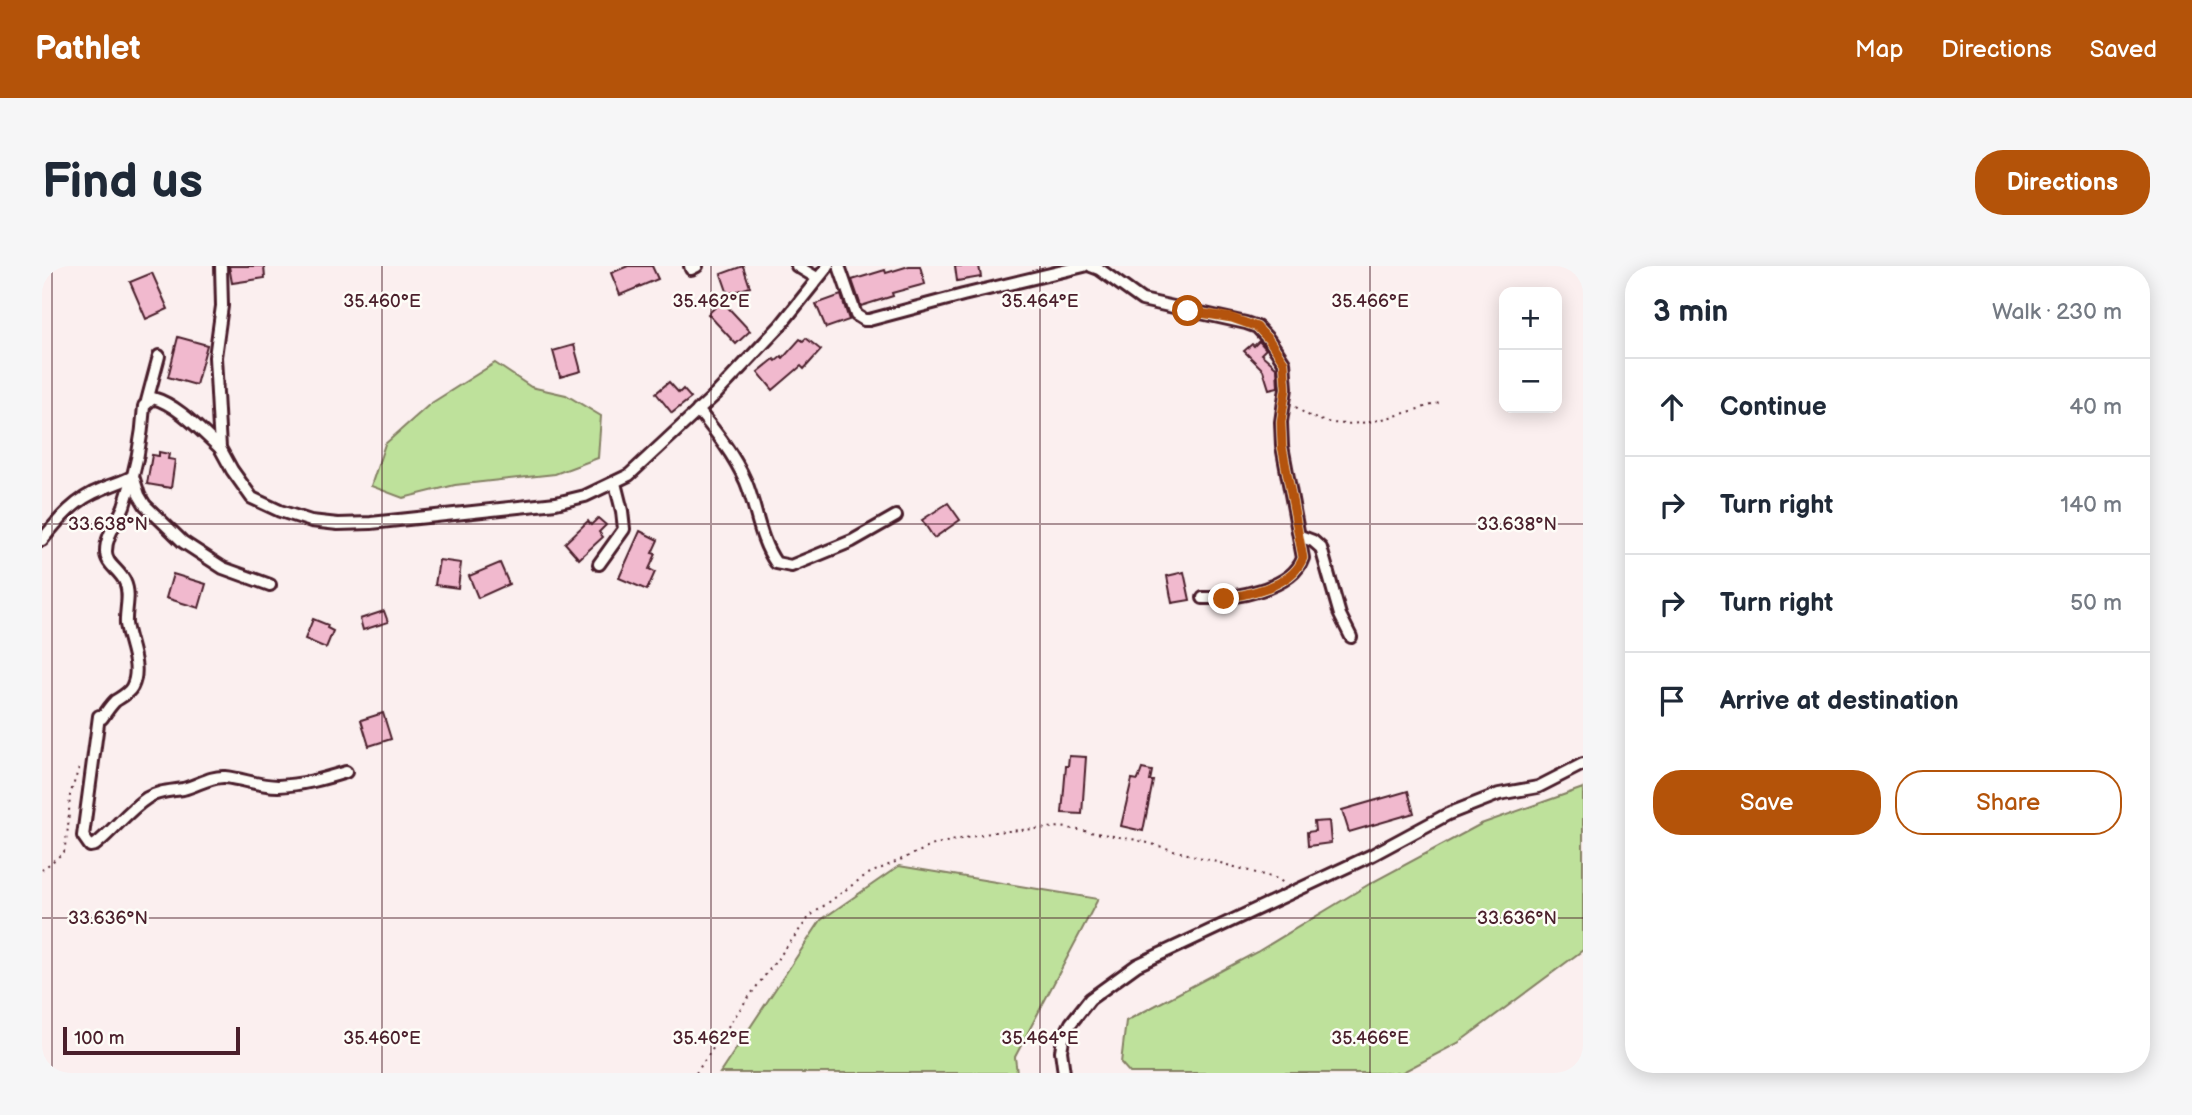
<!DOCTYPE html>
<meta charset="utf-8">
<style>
:root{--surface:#fff;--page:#f6f6f7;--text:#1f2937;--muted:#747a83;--line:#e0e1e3;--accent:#b45309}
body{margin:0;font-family:"Balsamiq Sans",sans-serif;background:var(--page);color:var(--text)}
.controls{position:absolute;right:21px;top:21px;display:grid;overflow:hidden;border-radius:14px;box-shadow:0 4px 18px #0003}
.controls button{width:63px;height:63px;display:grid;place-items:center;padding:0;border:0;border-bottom:2px solid var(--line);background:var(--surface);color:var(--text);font:35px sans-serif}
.scale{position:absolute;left:21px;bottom:18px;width:177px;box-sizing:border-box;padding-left:7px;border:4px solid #4a1f2b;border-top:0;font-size:19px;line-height:24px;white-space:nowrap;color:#4a1f2b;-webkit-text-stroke:5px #fdfcf7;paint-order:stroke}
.stop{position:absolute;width:21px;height:21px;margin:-16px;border:5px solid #b45309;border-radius:50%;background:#fff}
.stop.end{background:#b45309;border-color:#fff;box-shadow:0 2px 7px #0008}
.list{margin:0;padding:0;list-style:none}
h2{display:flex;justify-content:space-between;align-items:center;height:91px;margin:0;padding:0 28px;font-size:30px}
h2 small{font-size:23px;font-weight:400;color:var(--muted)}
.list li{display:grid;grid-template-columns:46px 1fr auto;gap:21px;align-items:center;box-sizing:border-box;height:98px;padding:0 28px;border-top:2px solid var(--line)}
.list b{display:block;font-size:26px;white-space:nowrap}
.list em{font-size:23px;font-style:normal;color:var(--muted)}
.actions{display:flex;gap:14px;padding:21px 28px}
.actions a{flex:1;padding:16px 0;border:2px solid var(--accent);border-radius:28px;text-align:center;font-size:24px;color:var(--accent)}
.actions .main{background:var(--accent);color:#fff}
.icon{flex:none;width:38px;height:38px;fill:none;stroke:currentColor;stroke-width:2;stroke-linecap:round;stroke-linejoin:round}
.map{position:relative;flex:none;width:1541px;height:807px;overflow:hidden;border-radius:28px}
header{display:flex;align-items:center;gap:42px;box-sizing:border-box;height:98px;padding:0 35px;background:var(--accent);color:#fff}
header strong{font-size:33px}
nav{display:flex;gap:38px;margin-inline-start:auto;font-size:24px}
.intro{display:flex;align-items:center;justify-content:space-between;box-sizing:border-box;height:168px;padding:0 42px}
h1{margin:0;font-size:49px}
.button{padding:18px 32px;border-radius:28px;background:var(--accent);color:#fff;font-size:24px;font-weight:700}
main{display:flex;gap:42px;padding:0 42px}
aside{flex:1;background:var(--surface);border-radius:28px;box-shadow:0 4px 18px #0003}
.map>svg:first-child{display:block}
.green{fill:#bee19b;stroke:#848063;stroke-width:2}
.building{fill:#f1b9ce;stroke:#4a1f2b;stroke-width:2}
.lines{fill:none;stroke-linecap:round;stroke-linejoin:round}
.minor-casing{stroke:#4a1f2b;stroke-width:16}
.path{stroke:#4a1f2b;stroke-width:2;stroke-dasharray:2 5;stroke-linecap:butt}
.minor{stroke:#fdfcf7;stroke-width:10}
.route{stroke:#b45309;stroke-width:9}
.ticks{fill:none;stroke:#4a1f2b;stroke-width:2;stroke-opacity:0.45}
.ticks-label{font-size:18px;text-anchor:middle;fill:#4a1f2b;stroke:#fdfcf7;stroke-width:5;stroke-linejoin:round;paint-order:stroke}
</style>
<header>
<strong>Pathlet</strong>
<nav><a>Map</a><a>Directions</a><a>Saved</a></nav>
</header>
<div class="intro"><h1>Find us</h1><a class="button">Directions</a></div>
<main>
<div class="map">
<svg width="1541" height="807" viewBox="0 0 1541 807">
<rect width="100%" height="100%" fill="#fbefef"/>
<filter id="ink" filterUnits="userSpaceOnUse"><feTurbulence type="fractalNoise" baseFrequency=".0143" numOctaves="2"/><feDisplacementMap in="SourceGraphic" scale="14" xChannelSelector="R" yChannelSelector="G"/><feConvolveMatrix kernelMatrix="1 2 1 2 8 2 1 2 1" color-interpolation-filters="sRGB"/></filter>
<g filter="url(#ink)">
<g class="green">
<polygon points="453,97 489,121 524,129 559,150 556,192 513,208 413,219 361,232 329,220 343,178 388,138"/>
<polygon points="1541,522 1541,684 1416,777 1359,807 1088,807 1079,797 1084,755 1215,686 1329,617 1439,558"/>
<polygon points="857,600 1056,633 973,791 975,807 678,807 779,654"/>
</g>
<g class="building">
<polygon points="187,0 222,0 223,12 190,17"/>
<polygon points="586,0 610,0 616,13 578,29 569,7"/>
<polygon points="701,0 708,21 686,28 679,8"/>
<polygon points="867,0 878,0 883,18 850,27 851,30 819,40 810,14 843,4 844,7"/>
<polygon points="913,0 937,0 939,11 915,15"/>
<polygon points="110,7 126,43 104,53 88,16"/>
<polygon points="799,29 807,54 784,62 774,38"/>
<polygon points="680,35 708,65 694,78 666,48"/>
<polygon points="136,71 165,79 154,119 126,111"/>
<polygon points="764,72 779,84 762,103 759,100 731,124 716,106 732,93 734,95 740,90 741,92 758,73 761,75"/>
<polygon points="1217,75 1224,83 1219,88 1235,102 1236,121 1227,123 1221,104 1202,85 1210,78 1212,80"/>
<polygon points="532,79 539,105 518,111 511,85"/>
<polygon points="627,116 637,127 641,123 649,132 630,147 614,127"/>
<polygon points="117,186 127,188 126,193 133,194 129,222 105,218 110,189 117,190"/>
<polygon points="906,237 918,254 892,272 880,254"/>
<polygon points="556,252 564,259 557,266 561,271 537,293 523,277 546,255 549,259"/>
<polygon points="598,265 616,274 610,287 614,288 607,303 613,306 605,324 577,312"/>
<polygon points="397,294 419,297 416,322 393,319"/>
<polygon points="458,297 467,318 436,332 427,310"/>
<polygon points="1142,306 1148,334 1130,337 1125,310"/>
<polygon points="131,308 164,318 157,342 124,332"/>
<polygon points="342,345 346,356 321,364 318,353"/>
<polygon points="271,353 286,359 285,362 291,365 284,382 263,373"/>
<polygon points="341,447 349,473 327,480 319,454"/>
<polygon points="1027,490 1044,491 1040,548 1020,547 1024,500 1026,500"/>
<polygon points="1100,503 1110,505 1108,515 1111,515 1101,565 1079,560 1090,513 1096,514"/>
<polygon points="1366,525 1372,547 1307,566 1300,544"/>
<polygon points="1287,555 1289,577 1266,580 1265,566 1273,565 1272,556"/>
</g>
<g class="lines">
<g class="minor-casing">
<g id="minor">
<polyline points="179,0 180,40 173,91 178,182 190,204 210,232 238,245 269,255 296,258 329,257 514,237 543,230 587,209 674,128 738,60 786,0"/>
<polyline points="648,0 649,3 655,0"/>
<polyline points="755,0 775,12"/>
<polyline points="797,0 814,49 822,54 827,54 921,29 1042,0"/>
<path d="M1049 0 1057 3 1100 34 1204 57 1215 61 1227 74 1242 96 1244 122 1239 156 1240 180 1261 292C1250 324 1190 333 1161 332"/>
<polyline points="105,135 117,90"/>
<path d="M656 144C674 166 692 189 704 216 715 243 717 273 734 297L749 300 810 275 854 250"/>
<path d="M178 182C158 164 136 139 111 132L102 140C100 175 93 208 82 240 76 255 64 269 64 285 63 298 78 304 83 316 89 329 83 344 84 358 87 378 100 402 90 421 86 428 79 431 73 435 68 440 64 446 60 452L57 450 41 570 48 580 53 579C72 564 85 545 105 532 116 525 129 525 141 523 155 520 168 510 183 511 201 513 217 520 236 520 260 519 281 513 304 506"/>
<polyline points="1258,270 1271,275 1279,282 1298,349 1309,371"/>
<path d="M0 274C17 253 33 233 60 223 71 218 81 216 91 210L97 229 103 239 141 276 181 302 228 319"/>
<polyline points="557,298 582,263 580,245 573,217"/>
<polyline points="1022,807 1019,785 1021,773 1029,757 1048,733 1095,699 1330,589 1406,548 1457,528 1496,521 1541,498"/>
</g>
</g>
<g class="path">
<path d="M1254 141C1295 175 1352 149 1397 137"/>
<polyline points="0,604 22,586 26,562 28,529 38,499"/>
<polyline points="654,807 703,736 768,650 824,609 894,578 953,566 1019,561 1095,574 1236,613 1243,618"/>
</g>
<use href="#minor" class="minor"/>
</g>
</g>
<g class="lines" filter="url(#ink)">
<path class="route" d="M1146 45 1190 52 1215 61 1227 74 1242 96 1244 122 1239 156 1240 180 1261 292C1250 321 1208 327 1182 333"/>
</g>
<path class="ticks" d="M10 0V807M340 0V807M669 0V807M998 0V807M1328 0V807M0 258H1541M0 652H1541"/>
<g class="ticks-label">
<text x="340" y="41">35.460°E</text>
<text x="669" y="41">35.462°E</text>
<text x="998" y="41">35.464°E</text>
<text x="1328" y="41">35.466°E</text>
<text x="66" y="264">33.638°N</text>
<text x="1475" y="264">33.638°N</text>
<text x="66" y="658">33.636°N</text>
<text x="1475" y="658">33.636°N</text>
<text x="340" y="778">35.460°E</text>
<text x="669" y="778">35.462°E</text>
<text x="998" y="778">35.464°E</text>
<text x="1328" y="778">35.466°E</text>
</g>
</svg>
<div class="controls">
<button>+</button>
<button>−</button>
</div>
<div class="scale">100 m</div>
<div class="stop" style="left:1146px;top:45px"></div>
<div class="stop end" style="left:1182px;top:333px"></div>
</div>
<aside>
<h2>3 min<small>Walk · 230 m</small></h2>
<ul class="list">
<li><svg class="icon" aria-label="ahead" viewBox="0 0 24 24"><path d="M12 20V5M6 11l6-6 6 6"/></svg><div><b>Continue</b></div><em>40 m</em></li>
<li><svg class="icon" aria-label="right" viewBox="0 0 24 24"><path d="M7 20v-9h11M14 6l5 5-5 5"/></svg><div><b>Turn right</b></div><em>140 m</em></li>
<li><svg class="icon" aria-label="right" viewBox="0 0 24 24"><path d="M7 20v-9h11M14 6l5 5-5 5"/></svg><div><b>Turn right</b></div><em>50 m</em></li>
<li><svg class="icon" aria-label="arrive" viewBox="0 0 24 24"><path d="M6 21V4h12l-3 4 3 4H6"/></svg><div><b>Arrive at destination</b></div></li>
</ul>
<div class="actions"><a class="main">Save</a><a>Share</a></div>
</aside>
</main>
